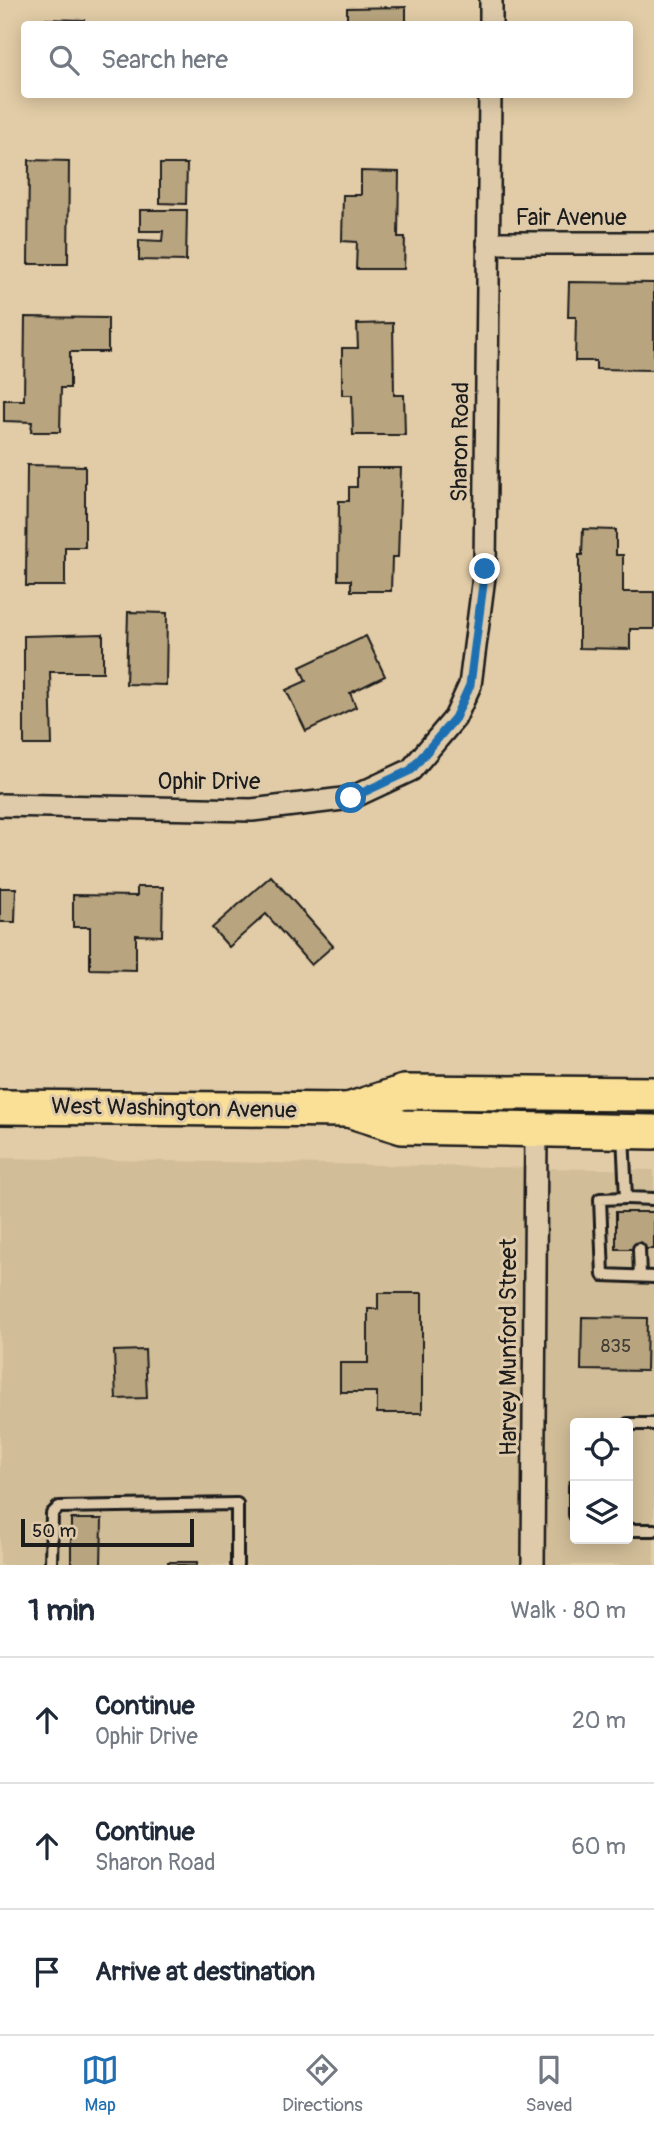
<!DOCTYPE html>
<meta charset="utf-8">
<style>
:root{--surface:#fff;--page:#f2f2f3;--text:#1f2937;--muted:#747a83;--line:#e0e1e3;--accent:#1f6fb2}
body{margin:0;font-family:Pangolin,sans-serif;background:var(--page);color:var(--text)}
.controls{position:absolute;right:21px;bottom:21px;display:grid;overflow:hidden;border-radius:7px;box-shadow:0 4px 18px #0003}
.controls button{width:63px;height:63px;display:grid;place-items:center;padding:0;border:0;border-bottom:2px solid var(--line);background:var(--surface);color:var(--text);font:35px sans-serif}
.scale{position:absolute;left:21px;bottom:18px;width:173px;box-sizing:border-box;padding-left:7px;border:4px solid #1c1c1c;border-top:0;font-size:19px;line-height:24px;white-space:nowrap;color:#1c1c1c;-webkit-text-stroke:5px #dfcbaa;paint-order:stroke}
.stop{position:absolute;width:21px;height:21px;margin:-16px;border:5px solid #1f6fb2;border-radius:50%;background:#fff}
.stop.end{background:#1f6fb2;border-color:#fff;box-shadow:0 2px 7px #0008}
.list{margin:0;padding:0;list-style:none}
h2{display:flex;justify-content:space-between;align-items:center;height:91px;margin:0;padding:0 28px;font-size:30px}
h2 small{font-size:23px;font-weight:400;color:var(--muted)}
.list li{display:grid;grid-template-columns:46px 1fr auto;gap:21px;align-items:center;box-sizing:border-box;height:126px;padding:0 28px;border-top:2px solid var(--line)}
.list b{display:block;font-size:26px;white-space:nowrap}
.list p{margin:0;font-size:23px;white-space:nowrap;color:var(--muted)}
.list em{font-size:23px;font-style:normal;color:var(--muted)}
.icon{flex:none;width:38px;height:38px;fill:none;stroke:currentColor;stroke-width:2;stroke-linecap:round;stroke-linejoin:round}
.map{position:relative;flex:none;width:654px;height:1565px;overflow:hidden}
.search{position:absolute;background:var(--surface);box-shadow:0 4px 18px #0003;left:21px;right:21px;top:21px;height:77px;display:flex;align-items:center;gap:18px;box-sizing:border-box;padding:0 24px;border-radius:7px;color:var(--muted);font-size:26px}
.sheet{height:469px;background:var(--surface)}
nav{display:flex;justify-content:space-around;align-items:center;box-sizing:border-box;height:98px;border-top:2px solid var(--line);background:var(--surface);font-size:19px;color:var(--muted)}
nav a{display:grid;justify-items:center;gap:4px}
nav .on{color:var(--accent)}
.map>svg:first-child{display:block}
.built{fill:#d1bd98;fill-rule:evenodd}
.building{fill:#b8a580;stroke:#1c1c1c;stroke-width:2}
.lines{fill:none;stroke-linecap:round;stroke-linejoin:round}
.service-casing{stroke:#1c1c1c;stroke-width:16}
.minor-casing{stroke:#1c1c1c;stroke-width:26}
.primary-casing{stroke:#1c1c1c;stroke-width:38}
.service{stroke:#dfcbaa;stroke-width:10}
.minor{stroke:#dfcbaa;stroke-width:21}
.primary{stroke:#fadf96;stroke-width:33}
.route{stroke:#1f6fb2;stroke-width:9}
.labels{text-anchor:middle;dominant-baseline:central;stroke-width:6;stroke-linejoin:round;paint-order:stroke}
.number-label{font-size:19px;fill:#433e35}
.street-label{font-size:23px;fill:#1c1c1c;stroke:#dfcbaa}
</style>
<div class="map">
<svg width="654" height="1565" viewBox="0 0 654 1565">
<rect width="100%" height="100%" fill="#e2cca7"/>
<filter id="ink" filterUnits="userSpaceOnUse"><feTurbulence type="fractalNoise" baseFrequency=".0143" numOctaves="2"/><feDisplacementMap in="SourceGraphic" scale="14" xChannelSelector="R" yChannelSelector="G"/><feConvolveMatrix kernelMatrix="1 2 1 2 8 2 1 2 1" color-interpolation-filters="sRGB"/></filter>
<g filter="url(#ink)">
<path class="built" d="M0 1158 654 1170V1565H0ZM575 1423H628V1539H575Z"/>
<g class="building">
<polygon points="406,7 406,24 347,24 347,8"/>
<polygon points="42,19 84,20 84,24 42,24"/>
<polygon points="29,160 69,161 68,264 28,264"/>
<polygon points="160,164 187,164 186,204 160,203"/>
<polygon points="361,171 399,172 398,237 405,237 404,269 356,269 357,242 342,241 343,195 361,195"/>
<polygon points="140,210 187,210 186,261 139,260 139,240 162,241 163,231 140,231"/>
<polygon points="569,282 654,283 654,370 596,369 596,361 575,361 576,317 568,317"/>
<polygon points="25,317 108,318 108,352 70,352 70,388 61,388 60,432 31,432 32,422 4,421 4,400 24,400"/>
<polygon points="393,323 394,395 404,395 405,435 353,435 352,395 342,395 342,348 358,348 357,324"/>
<polygon points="27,465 85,466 85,547 65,547 65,586 26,586"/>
<polygon points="357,468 401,468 398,557 392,557 391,591 351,591 351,580 338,580 339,501 349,501 349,487 357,487"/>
<polygon points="583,529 616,530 616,555 623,555 623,592 654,592 654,629 630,629 630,649 579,648 579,555 582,555"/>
<polygon points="128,612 167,613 166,685 126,684"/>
<polygon points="103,634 103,672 50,672 52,745 24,745 24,636"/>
<polygon points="366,636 385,676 350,693 356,707 306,731 286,690 306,681 300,667"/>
<polygon points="271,876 333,946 311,965 266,914 229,947 212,928"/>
<polygon points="137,887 163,887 162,936 136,935 136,970 90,969 90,927 73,927 73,895 137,896"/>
<polygon points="0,888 16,888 15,922 0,922"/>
<rect x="616" y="1212" width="38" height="37"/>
<polygon points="378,1293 422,1293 422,1413 377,1413 377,1392 340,1392 340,1363 368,1363 368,1309 378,1309"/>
<polygon points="582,1317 647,1318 646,1371 581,1370"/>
<polygon points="145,1350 147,1398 116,1399 114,1351"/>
<polygon points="71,1519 102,1519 101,1565 71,1565"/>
<rect x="168" y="1562" width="29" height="3"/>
</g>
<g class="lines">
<g class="service-casing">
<g id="service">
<polyline points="623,1134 626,1198 654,1199"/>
<polyline points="626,1198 600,1199 603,1275 654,1277"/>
<polyline points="639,1249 640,1276"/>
<polyline points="628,1424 654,1424"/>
<polyline points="575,1486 575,1515"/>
<polyline points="628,1530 654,1530"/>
<polyline points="51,1565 52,1514 59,1507 237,1504 237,1565"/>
</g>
</g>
<g class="minor-casing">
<g id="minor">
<polyline points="491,24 491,0"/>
<polyline points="488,243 654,243"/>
<polyline points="0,805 252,810 351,798 411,770 455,718 470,685 485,569 490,94"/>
<polyline points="533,1565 536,1130"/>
</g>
</g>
<g class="primary-casing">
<g id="primary">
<polyline points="0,1107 348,1110 402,1127 654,1132"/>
<polyline points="348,1110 404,1092 654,1094"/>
</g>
</g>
<use href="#service" class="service"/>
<use href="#minor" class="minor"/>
<use href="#primary" class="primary"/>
</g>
</g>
<g class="lines" filter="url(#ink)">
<polyline class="route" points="351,798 411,770 455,718 470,685 485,569"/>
</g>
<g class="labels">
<g class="number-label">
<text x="616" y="1346">835</text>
</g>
<g class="street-label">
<text x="571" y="217">Fair Avenue</text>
<text transform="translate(460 442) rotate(-89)">Sharon Road</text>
<text x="209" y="781">Ophir Drive</text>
<text transform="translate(174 1108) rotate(1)">West Washington Avenue</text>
<text transform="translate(508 1347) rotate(-90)">Harvey Munford Street</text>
</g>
</g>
</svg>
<div class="controls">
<button><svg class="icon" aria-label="locate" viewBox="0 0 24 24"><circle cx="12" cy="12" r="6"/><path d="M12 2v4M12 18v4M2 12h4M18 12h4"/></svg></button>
<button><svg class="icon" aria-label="layers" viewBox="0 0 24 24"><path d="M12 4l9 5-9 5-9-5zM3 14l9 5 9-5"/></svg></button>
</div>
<div class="scale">50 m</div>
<div class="stop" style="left:351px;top:798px"></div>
<div class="stop end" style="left:485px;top:569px"></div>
<div class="search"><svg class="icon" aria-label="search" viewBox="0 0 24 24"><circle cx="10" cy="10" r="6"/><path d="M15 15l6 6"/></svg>Search here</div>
</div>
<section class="sheet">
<h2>1 min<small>Walk · 80 m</small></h2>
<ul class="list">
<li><svg class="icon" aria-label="ahead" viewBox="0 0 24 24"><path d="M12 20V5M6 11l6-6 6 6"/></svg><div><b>Continue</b><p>Ophir Drive</p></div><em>20 m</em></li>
<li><svg class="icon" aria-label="ahead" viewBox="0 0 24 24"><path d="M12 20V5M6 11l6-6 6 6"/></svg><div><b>Continue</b><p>Sharon Road</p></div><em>60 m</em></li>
<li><svg class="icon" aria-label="arrive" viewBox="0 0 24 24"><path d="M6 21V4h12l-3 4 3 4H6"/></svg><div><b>Arrive at destination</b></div></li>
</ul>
</section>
<nav>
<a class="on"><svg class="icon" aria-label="map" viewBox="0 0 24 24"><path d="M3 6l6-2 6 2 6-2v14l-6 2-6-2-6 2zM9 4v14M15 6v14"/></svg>Map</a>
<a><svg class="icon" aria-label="directions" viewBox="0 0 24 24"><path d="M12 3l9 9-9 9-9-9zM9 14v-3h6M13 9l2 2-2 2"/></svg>Directions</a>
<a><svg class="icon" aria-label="saved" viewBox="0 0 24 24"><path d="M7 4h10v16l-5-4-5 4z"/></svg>Saved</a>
</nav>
